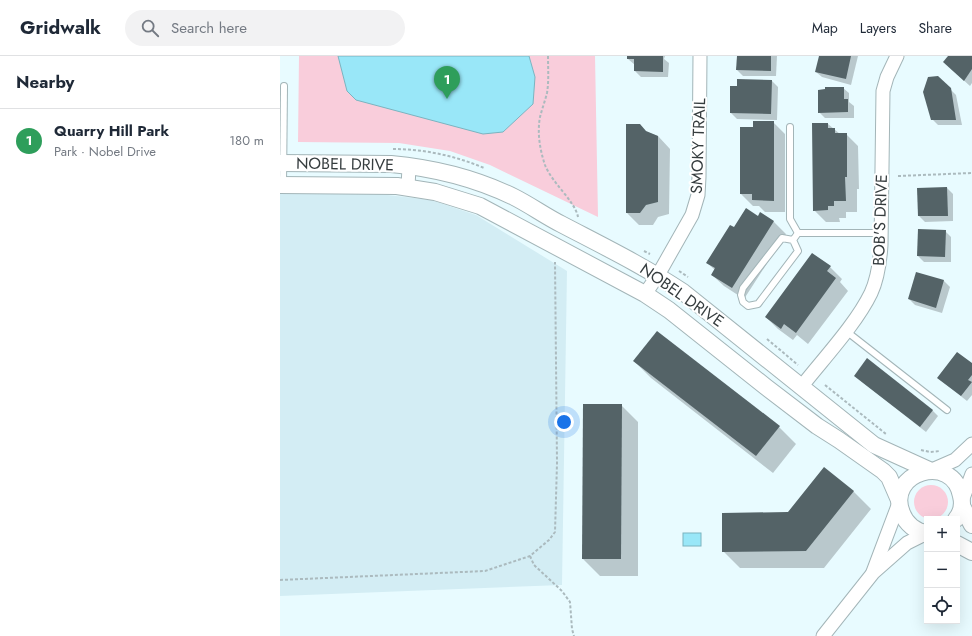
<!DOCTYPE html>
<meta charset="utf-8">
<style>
:root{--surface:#fff;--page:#f2f2f3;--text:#1f2937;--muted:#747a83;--line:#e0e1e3;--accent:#9b0959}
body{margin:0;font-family:Jost,sans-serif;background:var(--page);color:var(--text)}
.controls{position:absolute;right:12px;bottom:12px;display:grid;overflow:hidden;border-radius:0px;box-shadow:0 4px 16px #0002}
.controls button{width:36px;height:36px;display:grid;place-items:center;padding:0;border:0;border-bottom:1px solid var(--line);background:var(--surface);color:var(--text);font:20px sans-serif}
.you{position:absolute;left:284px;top:366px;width:14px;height:14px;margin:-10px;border:3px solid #fff;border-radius:50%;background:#1a73e8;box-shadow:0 0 0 6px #1a73e833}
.badge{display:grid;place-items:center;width:26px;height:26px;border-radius:50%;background:var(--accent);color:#fff;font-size:13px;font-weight:700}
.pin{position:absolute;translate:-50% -33px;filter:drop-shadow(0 1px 2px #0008)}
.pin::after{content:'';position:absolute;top:21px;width:14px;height:12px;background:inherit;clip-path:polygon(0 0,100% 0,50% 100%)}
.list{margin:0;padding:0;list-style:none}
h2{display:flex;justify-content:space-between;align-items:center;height:52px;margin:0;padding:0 16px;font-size:17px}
h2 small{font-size:13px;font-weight:400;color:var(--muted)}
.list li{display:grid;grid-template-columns:26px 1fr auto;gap:12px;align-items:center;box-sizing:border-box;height:64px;padding:0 16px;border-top:1px solid var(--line)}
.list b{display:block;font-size:15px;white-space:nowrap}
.list p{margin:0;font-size:13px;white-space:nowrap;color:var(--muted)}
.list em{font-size:13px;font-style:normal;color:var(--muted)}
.icon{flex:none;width:22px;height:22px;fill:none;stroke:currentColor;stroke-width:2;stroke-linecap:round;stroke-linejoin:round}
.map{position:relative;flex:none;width:692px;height:580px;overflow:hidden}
header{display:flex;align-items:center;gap:24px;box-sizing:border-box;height:56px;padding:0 20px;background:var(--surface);border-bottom:1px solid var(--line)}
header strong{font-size:19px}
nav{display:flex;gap:22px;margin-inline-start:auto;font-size:14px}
.search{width:280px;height:36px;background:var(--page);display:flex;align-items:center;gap:10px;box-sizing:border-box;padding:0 14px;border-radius:22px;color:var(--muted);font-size:15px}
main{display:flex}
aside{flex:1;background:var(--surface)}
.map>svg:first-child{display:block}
.built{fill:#d3edf4}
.green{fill:#f9cddb}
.water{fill:#99e7f8;stroke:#7bb4c0}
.shadow{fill:#0003}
.building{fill:#546367}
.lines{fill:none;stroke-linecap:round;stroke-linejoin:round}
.service-casing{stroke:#a3b5b8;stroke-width:8}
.minor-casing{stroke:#a3b5b8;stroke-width:15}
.tertiary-casing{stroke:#a3b5b8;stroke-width:18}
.path{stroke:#abbabe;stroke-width:2;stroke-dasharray:3 2;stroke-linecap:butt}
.service{stroke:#fff;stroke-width:6}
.minor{stroke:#fff;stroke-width:13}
.tertiary{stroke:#fff;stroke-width:16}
.labels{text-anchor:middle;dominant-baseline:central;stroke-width:4;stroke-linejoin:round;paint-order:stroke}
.street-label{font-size:16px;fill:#363d3f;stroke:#fff}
</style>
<header>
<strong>Gridwalk</strong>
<div class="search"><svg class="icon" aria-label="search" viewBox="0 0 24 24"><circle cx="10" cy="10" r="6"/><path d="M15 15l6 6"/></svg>Search here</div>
<nav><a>Map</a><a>Layers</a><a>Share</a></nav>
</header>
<main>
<aside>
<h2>Nearby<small></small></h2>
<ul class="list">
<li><span class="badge" style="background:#2e9e5b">1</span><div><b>Quarry Hill Park</b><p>Park · Nobel Drive</p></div><em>180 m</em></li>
</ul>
</aside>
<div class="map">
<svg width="692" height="580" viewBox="0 0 692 580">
<rect width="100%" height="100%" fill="#e8fbff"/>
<polygon class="built" points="0,137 99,138 151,144 196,159 287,215 282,529 0,540"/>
<g class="green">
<polygon points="19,0 315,0 318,161 210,109 170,95 119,87 18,86"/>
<circle cx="651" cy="446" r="17"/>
</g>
<g class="water">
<polygon points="58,0 249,0 255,21 253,48 223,76 203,78 76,44 67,35"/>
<rect x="403" y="477" width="18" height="13"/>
</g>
<g class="shadow">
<polygon points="348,0 385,0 384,3 389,7 388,21 361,21 355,15 355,9 348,3"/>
<polygon points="464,0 497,0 496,20 463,20 457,14"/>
<polygon points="540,0 578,0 571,29 542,21 536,16"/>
<polygon points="670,0 692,0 692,27 690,30 670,12"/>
<polygon points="658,21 676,39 682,69 658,69 652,63"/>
<polygon points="492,25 498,31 497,64 457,63 451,57"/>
<polygon points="563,32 569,37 569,46 574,50 574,62 545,62 539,56"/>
<polygon points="493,66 505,78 505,156 485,156 479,150 473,150 461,138 474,72"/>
<polygon points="548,68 560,78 566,78 578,90 579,133 577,133 577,156 566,156 566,162 559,162 560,166 546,166 534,154"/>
<polygon points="367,76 378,80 390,93 389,158 378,161 373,169 359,169 347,157"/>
<polygon points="667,132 673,138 673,165 645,166 639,160"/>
<polygon points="480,158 494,166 506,178 464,243 444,230 432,219 435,214 427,207 478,161"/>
<polygon points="665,175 671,181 671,206 644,206 638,200"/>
<polygon points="532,198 550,211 562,223 560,226 568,235 528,288 517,279 513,284 498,273 486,261"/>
<polygon points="637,217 664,225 670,231 662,257 635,249 629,243"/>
<polygon points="354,305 499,371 516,388 493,417 371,322"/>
<polygon points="692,308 692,339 687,345 658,322"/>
<polygon points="581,325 652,354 658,360 646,376"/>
<polygon points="341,349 358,366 358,520 320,520 303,503"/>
<polygon points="544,413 574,436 591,453 544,512 460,512 443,495 509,457"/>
</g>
<g class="building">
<polygon points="347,0 383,0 383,16 354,15 354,3 347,3"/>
<polygon points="457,0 491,0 491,15 456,14"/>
<polygon points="539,0 571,0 566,23 535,16"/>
<polygon points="668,0 692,0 692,13 684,25 663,6"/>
<polygon points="658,20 671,32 676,64 651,64 643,36 648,21"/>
<polygon points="457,23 492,24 491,58 450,57 450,30 457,30"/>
<polygon points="545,31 564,31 564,43 568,43 568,56 538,57 538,34 545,33"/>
<polygon points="473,65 494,65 494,145 472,144 472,138 460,138 460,71 473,71"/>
<polygon points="532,67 548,67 548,72 555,72 555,77 567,77 567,121 565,121 566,145 554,145 554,150 548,150 548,154 533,155"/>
<polygon points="346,68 360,68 366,75 378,80 378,146 366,149 360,157 346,157"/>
<polygon points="667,131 668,160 638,160 637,132"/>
<polygon points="466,152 478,160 480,156 494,165 452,232 431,219 435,212 426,207 450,169 454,171"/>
<polygon points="638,173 666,174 665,201 637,200"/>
<polygon points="532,197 551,210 547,215 556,222 516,277 504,268 501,273 485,261"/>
<polygon points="636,216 664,224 656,252 628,243"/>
<polygon points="377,275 500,370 476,400 353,305"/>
<polygon points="677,296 692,307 692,319 688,324 692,326 681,340 657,322"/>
<polygon points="587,302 653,354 640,371 574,320"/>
<polygon points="303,348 342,348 341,503 302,503"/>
<polygon points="544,411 574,435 526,495 442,496 442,457 508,456"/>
</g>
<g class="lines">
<g class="service-casing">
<g id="service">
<polyline points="510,71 510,163 518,177 601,177"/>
<polyline points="3,129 4,30"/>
<polyline points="513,184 518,195 478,248 468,250 463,246 461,239 463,232 502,182 513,184 518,177"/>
<polyline points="566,275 667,354"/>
</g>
</g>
<g class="minor-casing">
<g id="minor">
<polyline points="128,132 129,110"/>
<polyline points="365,238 378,219 412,159 418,139 419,121 420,0"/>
<path d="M522 330C544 302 576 268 591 237 598 222 600 205 601 189L603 35 607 21 617 0"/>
<polyline points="652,414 675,404 692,388"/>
<polyline points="682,445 692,418"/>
<polyline points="593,516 619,447"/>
<polyline points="543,580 593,517 627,487 641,480 647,478"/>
</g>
</g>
<g class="tertiary-casing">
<g id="tertiary">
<path d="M0 107 111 108C154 112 195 122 234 141 250 149 265 160 281 168 323 190 364 210 403 236L594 389 649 414"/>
<polyline points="0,129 117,130 155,136 200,150 365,238 389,254 486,331 537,370 559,384 603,415 609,421 619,444"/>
<polyline points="682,450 692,469"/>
<path d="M647 477C636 476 626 468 622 457 605 416 673 396 681 440 683 448 682 456 676 463"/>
<polyline points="677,488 692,496"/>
</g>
</g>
<g class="path">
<path d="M268 0C268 12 269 25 267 37 265 45 262 53 260 61 257 77 260 94 265 109 272 127 295 145 298 161"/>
<path d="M113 93C144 93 176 100 204 112"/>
<polyline points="618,120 692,117"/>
<polyline points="364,195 370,198"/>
<polyline points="399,215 408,221"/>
<polyline points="487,283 518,309"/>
<polyline points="545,329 606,378"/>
<polyline points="641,394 650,396 660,395"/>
<polyline points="250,500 254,509 282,535 290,546 292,573 294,580"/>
<polyline points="0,524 205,515 250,500 269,484 275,476 277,407 275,206"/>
</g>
<use href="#service" class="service"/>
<use href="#minor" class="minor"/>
<use href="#tertiary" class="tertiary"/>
</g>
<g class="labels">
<g class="street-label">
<text transform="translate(418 90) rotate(-88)">SMOKY TRAIL</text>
<text transform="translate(65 108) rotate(1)">NOBEL DRIVE</text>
<text transform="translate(600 164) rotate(-88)">BOB'S DRIVE</text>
<text transform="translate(402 239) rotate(35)">NOBEL DRIVE</text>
</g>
</g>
</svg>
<div class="controls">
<button>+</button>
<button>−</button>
<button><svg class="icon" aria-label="locate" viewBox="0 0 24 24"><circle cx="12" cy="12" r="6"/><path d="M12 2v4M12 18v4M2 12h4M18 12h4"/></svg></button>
</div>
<div class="you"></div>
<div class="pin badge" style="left:167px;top:43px;background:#2e9e5b">1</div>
</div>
</main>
